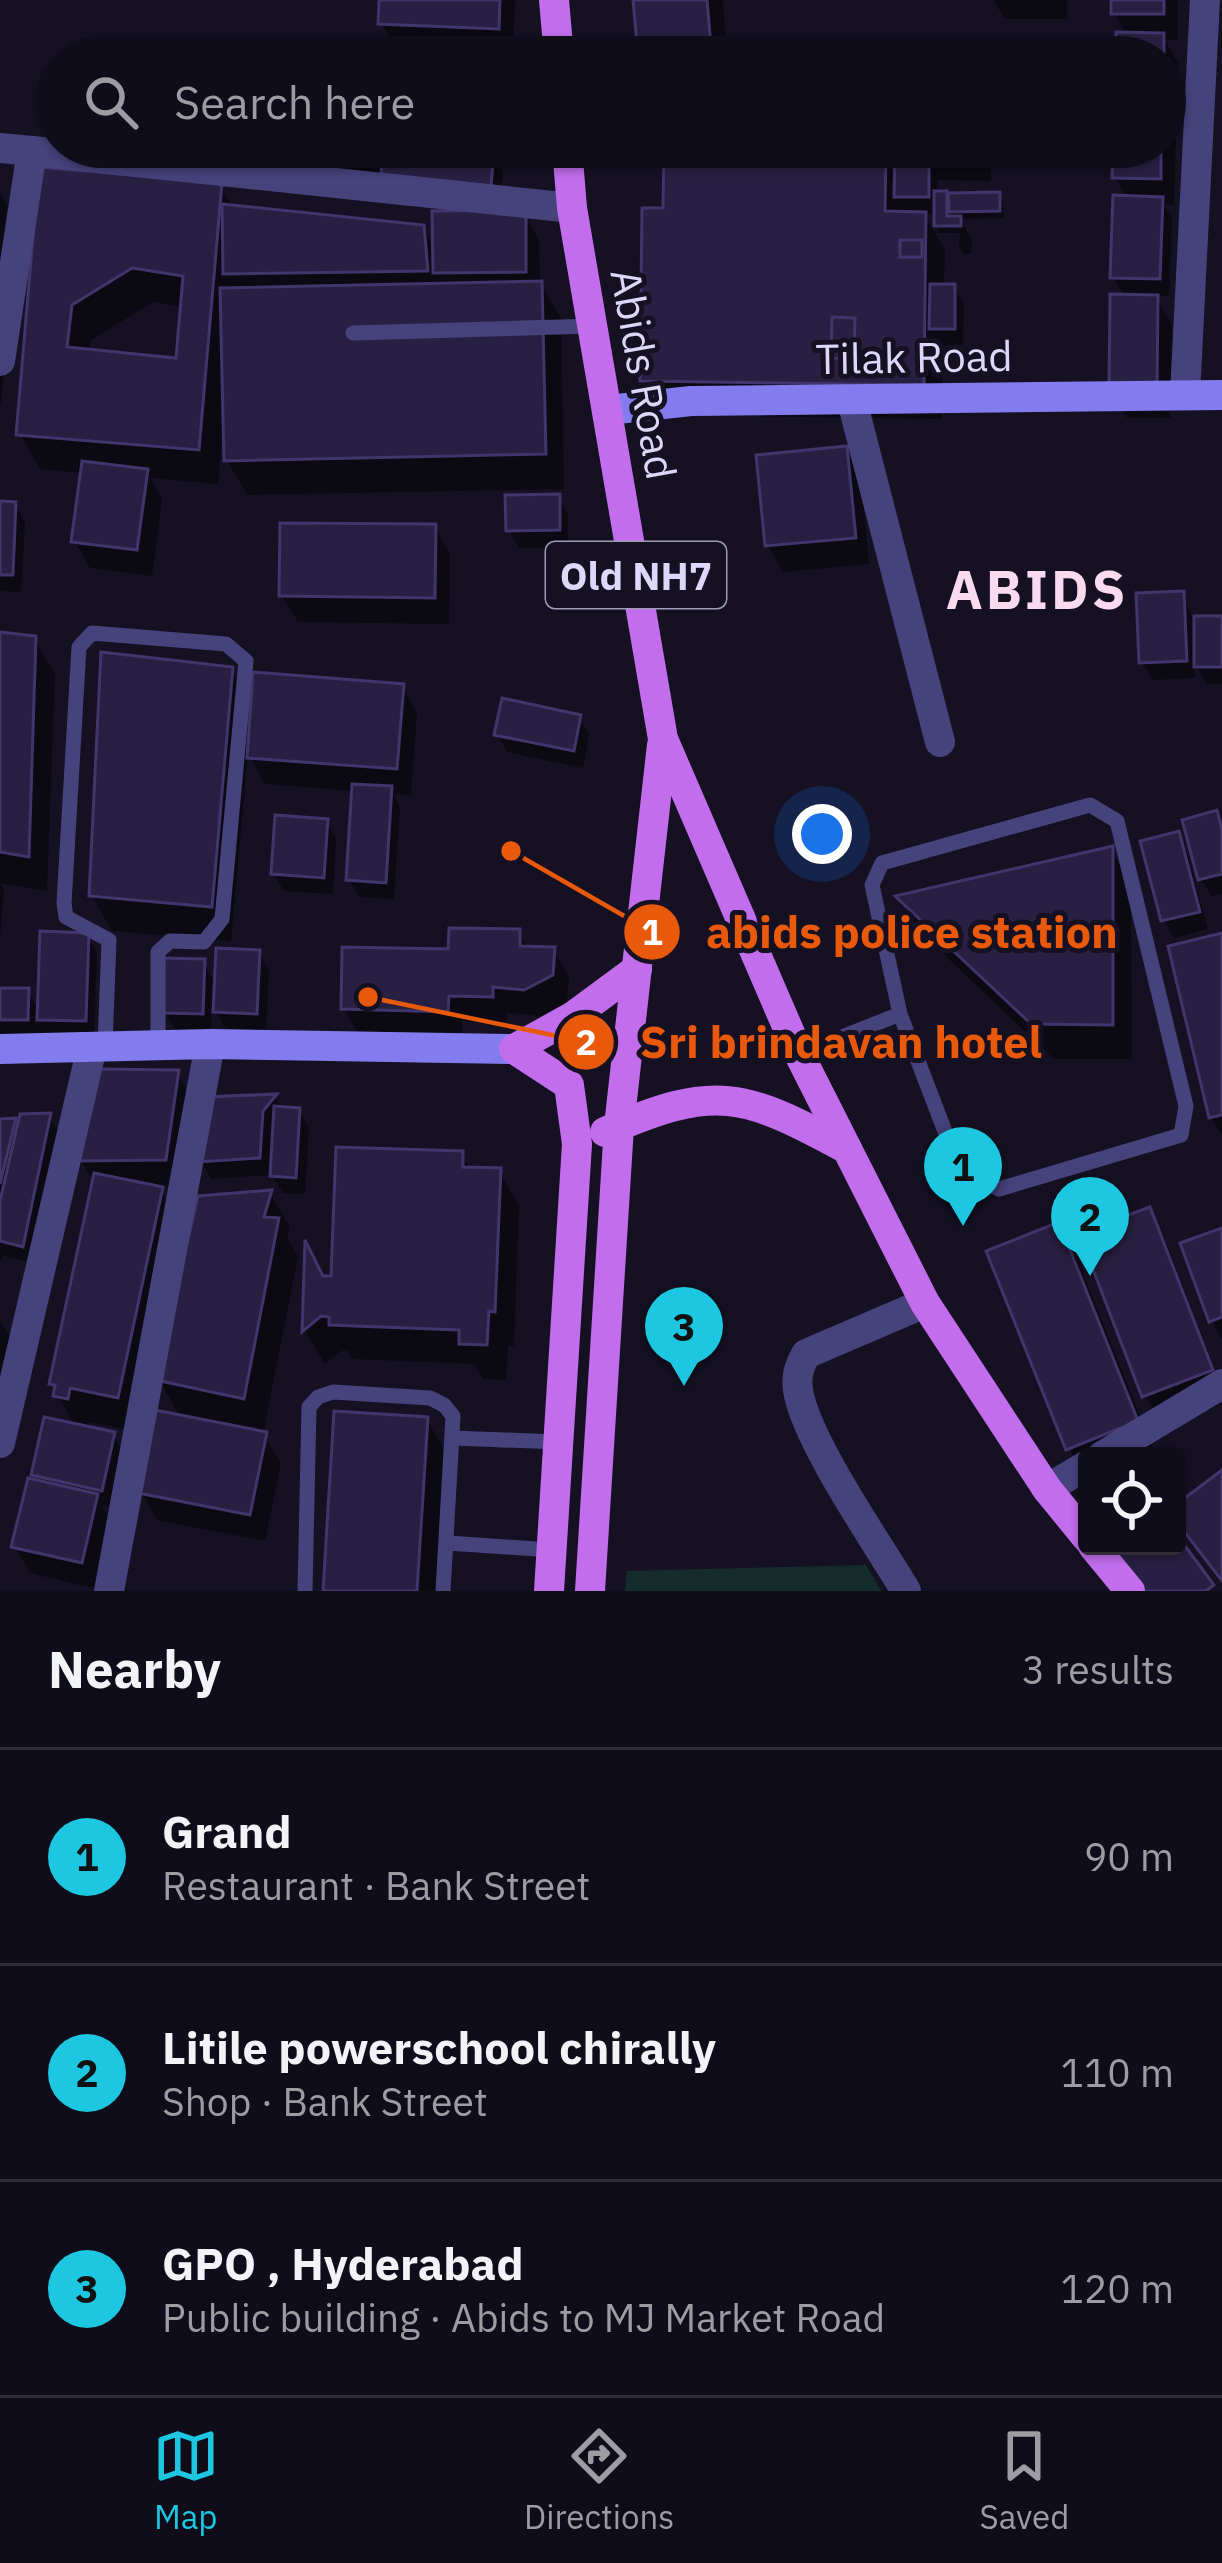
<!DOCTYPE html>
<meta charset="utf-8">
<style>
:root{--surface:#100d1a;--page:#191623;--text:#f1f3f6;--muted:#9c9ca2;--line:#302d39;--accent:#1dc7e1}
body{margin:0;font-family:"IBM Plex Sans",sans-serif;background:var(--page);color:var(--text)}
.controls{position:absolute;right:36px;bottom:36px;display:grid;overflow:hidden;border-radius:12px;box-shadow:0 3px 9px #0004}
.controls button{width:108px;height:108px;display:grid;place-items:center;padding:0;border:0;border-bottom:3px solid var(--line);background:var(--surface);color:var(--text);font:60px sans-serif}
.you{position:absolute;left:822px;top:834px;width:42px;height:42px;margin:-30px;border:9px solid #fff;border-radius:50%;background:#1a73e8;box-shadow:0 0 0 18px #1a73e833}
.badge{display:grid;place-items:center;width:78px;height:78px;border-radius:50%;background:var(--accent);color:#111;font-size:39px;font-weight:700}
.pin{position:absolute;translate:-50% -99px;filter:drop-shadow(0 3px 6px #0008)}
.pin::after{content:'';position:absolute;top:63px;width:42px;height:36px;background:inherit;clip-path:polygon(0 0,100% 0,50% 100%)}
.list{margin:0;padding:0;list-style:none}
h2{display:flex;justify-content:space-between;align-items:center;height:156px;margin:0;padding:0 48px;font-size:51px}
h2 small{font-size:39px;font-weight:400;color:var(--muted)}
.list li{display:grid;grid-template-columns:78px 1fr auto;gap:36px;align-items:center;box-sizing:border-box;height:216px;padding:0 48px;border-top:3px solid var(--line)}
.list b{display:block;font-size:45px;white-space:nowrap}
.list p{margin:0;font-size:39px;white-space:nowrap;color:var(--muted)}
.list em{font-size:39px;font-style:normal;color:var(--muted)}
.icon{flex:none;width:66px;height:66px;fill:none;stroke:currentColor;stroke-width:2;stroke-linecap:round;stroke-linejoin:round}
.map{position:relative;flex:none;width:1222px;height:1591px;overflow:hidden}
.search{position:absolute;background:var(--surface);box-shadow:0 3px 9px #0004;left:36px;right:36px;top:36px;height:132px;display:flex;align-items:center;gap:30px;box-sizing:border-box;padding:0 42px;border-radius:66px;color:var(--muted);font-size:45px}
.sheet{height:804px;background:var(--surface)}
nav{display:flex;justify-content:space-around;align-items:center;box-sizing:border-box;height:168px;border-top:3px solid var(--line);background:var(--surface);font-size:33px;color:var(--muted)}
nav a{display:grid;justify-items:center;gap:6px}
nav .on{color:var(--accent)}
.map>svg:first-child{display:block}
.green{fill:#152c2c}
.shadow{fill:#0007;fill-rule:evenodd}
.building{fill:#282042;stroke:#41356b;stroke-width:3;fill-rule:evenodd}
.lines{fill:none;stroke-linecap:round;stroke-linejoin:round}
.service{stroke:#46427c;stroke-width:15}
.minor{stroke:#46427c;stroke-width:30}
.tertiary{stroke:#46427c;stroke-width:30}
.secondary{stroke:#827cee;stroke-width:30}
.primary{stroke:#c16dec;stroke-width:30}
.labels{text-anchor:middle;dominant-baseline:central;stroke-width:10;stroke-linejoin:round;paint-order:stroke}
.shield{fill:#151123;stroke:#a19cba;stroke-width:3}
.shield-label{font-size:39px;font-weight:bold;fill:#ddd8fa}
.street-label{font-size:42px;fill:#ddd8fa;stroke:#151123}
.district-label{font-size:54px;font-weight:bold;letter-spacing:3px;fill:#fadaee;stroke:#151123}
.leader{fill:none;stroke:#e8590c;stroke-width:4.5}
.callout-dot{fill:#e8590c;stroke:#151123;stroke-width:4.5}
.mark-label{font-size:36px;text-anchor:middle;font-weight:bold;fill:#fff}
.callout-label{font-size:45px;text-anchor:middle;font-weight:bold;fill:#e8590c;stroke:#151123;stroke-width:10;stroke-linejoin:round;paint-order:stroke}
</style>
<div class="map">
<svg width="1222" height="1591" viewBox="0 0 1222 1591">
<rect width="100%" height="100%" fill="#151123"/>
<polygon class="green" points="866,1565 881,1591 625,1591 627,1571"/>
<g class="shadow">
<polygon points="382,0 515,0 513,55 397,51 382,24"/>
<polygon points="637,0 723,0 727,57 641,57"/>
<polygon points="993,0 1067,0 1067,19 1005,19"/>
<polygon points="1108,0 1178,0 1178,40 1165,40 1178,63 1174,205 1164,205 1172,217 1169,296 1155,295 1172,325 1170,418 1127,418 1112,391 1125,297 1113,277 1127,199 1115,177 1116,147 1165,147 1165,57 1118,57 1127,36"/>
<polygon points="147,147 224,147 223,156"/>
<polygon points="229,147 379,147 385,158 387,147 493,154 503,171 500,203 242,169"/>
<polygon points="898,148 981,149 991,167 991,181 938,180 937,194 998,195 1003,203 1003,218 960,219 972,240 971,254 964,254 959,246 960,233 937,233 937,214 924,214 945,250 944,287 954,287 964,305 963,345 943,345 942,419 663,415 643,380 666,211 885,158 898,180"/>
<path d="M42 170 220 185 233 208 423 227 436 250 524 213 539 240 540 282 561 319 564 489 247 495 227 460 226 438H222L218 484 150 478 162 499 152 576 90 568 75 541 83 473 40 469 20 434ZM153 302 183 307 178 362 89 352 91 340Z"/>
<polygon points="0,193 7,206 0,283"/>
<polygon points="0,303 9,318 1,405 0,405"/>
<polygon points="845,449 861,476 869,564 783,572 768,546"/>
<polygon points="558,497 568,515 568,547 519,548 509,530"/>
<polygon points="0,504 15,505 25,523 21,592 0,591"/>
<polygon points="435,527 450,554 449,624 298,622 282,596"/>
<polygon points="1182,594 1193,619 1222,619 1222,684 1207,684 1194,662 1195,678 1153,680 1142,662"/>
<polygon points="0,635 34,639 55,674 47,891 0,883"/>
<polygon points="231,670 254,709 402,686 417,713 411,795 393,794 400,807 394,899 359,897 349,879 355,791 265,784 248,753 231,941 112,931 92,896"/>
<polygon points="579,718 589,735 583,768 507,752 497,734"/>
<polygon points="1215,814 1222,826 1222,894 1211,896 1201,879"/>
<polygon points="326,821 336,839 333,894 284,891 274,874"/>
<polygon points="1177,835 1187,852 1208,929 1174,938 1164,920 1144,843"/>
<polygon points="1111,850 1131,885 1132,1059 1054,1059 919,931 899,898"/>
<polygon points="0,883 4,890 0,939"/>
<polygon points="518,932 528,949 553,950 569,976 567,1002 540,1016 507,1013 507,1022 462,1021 462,1038 359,1035 344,1008"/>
<polygon points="87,935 97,953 94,1038 0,1055 0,991 27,991 40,1013"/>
<polygon points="1222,937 1222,1136 1211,1117"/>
<polygon points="259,953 269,971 266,1031 226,1029 212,1004 211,1031 175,1030 165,1013 203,962 217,987"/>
<polygon points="177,1073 192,1100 180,1186 159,1187 181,1225 137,1432 90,1422 88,1430 113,1435 123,1453 111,1507 101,1505 112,1523 97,1589 30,1573 15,1546 39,1483 34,1475 75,1427 52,1383 95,1184 81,1160"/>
<polygon points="275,1097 283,1110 299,1111 309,1128 305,1194 283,1193 272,1175 211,1179 201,1161 207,1100"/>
<polygon points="49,1116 59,1133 33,1263 3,1256 0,1262 0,1122 14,1121 19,1130"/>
<polygon points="461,1154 471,1170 499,1171 519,1206 514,1346 508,1345 506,1380 483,1379 474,1364 352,1359 348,1351 341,1351 325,1364 305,1331 308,1251 324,1279 334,1279"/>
<polygon points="270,1193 290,1228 287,1238 298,1256 263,1435 281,1462 265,1541 157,1520 142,1493 181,1419 159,1379"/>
<polygon points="1148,1210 1164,1237 1222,1388 1160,1422 1145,1395"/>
<polygon points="1057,1226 1078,1261 1156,1456 1087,1456 1087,1481 1069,1448"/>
<polygon points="1222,1231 1222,1339 1212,1321"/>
<polygon points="0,1320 10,1336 3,1362 12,1376 0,1396"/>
<polygon points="427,1420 447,1455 438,1591 326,1591"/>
<polygon points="1222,1474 1222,1585 1177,1520 1177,1508"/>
</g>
<g class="building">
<polygon points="379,0 500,0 499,29 378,24"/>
<polygon points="633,0 707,0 712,57 638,57"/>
<rect x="1111" y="0" width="53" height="14"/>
<polygon points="1116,32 1164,33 1164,57 1115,57"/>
<polygon points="261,147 369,147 367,159"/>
<polygon points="384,147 494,151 491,186 381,174"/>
<polygon points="895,147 983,147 982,165 929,164 929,197 894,197"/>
<polygon points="1113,147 1161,147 1161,179 1112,178"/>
<polygon points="664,152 886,155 885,211 926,212 924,385 640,381 642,208 663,208"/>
<path d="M39 167 222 183 199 450 16 435ZM132 268 183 276 176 358 67 347 72 305Z"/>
<polygon points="934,191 947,191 947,216 961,216 961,226 934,226"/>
<polygon points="1000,192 1000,211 949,212 948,193"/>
<polygon points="1113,195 1163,197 1160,279 1110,278"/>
<polygon points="222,204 424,225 428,271 223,274"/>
<polygon points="526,210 526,272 433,273 432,211"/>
<rect x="900" y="240" width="22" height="17"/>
<polygon points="542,281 546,454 224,461 220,288"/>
<polygon points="930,284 955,284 955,329 929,329"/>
<polygon points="1110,294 1158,295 1157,392 1109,392"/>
<polygon points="832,317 855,318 854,359 831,358"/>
<polygon points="847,446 856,538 765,546 756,455"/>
<polygon points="82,461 148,469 137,550 71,542"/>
<polygon points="560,494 560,530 506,531 505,495"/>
<polygon points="0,501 16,502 13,575 0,575"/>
<polygon points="280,523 436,524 435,598 279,596"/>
<polygon points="1184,591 1187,661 1139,663 1136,593"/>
<rect x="1194" y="616" width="28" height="51"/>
<polygon points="0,632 36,636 29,857 0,852"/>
<polygon points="101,652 233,667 212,907 89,896"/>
<polygon points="253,672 404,684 397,769 247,758"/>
<polygon points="502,698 581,715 574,751 494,735"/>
<polygon points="352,784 392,786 386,883 346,880"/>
<polygon points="1217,810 1222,831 1222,874 1198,880 1182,820"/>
<polygon points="275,815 328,819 324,878 271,874"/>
<polygon points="1179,831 1200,912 1161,921 1140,841"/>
<polygon points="1113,846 1113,1025 1031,1024 895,896"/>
<polygon points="449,928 520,929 520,946 555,947 553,975 524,990 493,987 493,997 449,996 448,1012 341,1009 342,947 448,949"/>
<polygon points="40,931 89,933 86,1021 37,1020"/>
<polygon points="1222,933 1222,1115 1209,1118 1168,946"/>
<polygon points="216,948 260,950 257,1014 213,1012"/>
<polygon points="164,958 205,959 203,1014 162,1013"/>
<polygon points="0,988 29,988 28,1020 0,1020"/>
<polygon points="96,1069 179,1070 166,1160 78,1161"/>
<polygon points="277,1094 263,1111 260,1158 198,1162 205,1097"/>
<polygon points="274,1106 300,1108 296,1178 270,1176"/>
<polygon points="51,1113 23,1247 0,1241 0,1201 20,1114"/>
<polygon points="16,1118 0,1184 0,1119"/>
<polygon points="336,1147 463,1151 463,1167 501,1168 495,1312 489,1311 487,1345 459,1344 459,1330 329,1325 329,1317 321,1316 302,1332 305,1240 323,1276 331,1276"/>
<polygon points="94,1173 163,1187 118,1398 70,1388 68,1399 53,1396 55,1385 49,1384"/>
<polygon points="272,1190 264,1217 279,1218 244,1399 156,1380 198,1196"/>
<polygon points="1150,1207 1213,1370 1142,1397 1079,1233"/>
<polygon points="1059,1222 1138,1421 1066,1450 986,1251"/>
<polygon points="1222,1228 1222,1317 1209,1322 1180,1243"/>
<polygon points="155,1410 267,1432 250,1515 138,1493"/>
<polygon points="334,1411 428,1417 417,1591 323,1591"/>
<polygon points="44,1417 115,1432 102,1491 31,1475"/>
<polygon points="1222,1470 1222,1581 1177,1522 1177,1504"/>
<polygon points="28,1478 98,1494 82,1563 11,1547"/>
<polygon points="1177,1535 1214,1585 1206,1591 1133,1591 1102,1546 1177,1546"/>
</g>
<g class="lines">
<g class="service">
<polyline points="353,333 593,326"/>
<polyline points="105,1046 109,940 66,917 64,903 79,647 92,633 226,644 246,661 222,919 204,942 170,941 158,952 158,1045"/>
<polyline points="799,1054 900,1014 959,1168 999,1189 1181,1135 1186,1106 1117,821 1090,805 882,863 872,885 900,1014"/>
<polyline points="453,1438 559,1442"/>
<polyline points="448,1543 551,1550"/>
<polyline points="305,1591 309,1407 318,1397 333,1392 430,1398 444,1405 453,1416 443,1591"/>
</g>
<g class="minor">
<polyline points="0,148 32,151"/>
<polyline points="0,361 32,151 572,208"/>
<polyline points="1185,395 1205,0"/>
<polyline points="852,401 940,742"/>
<polyline points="0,1443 92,1047"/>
<polyline points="109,1591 210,1044"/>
<path d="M906 1591C878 1544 805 1439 798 1390 796 1375 799 1367 806 1354L925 1303"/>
</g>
<g class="tertiary">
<polyline points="1102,1456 1222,1384"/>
<polyline points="1047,1489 1087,1465"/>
</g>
<g class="secondary">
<polyline points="608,410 691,401 1222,395"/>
<polyline points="0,1049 210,1044 514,1049"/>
</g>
<g class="primary">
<polyline points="554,0 559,57"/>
<polyline points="567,147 572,208 663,739 799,1054 925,1303 1047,1489 1087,1538"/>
<path d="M605 1132C715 1083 744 1093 847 1149"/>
<polyline points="1093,1546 1130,1591"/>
<polyline points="549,1591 577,1144 569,1085 514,1049 572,1017 637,969"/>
<polyline points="590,1591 619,1126 662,745"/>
</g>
</g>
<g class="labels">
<rect class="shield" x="546" y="542" width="180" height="66" rx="9"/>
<g class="shield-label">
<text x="636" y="575">Old NH7</text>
</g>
<g class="street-label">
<text transform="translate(914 357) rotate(-1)">Tilak Road</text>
<text transform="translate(644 374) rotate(80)">Abids Road</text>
</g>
<g class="district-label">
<text x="1037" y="589">ABIDS</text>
</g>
</g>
<path class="leader" d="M511 851L652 932M368 997L586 1042"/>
<g class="callout-dot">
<circle cx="511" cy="851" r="12"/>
<circle cx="368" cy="997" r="12"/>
<circle cx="652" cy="932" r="30"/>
<circle cx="586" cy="1042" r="30"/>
</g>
<g class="mark-label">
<text x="652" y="945">1</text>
<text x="586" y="1055">2</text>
</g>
<g class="callout-label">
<text x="912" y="948">abids police station</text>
<text x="841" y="1058">Sri brindavan hotel</text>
</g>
</svg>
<div class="controls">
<button><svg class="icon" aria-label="locate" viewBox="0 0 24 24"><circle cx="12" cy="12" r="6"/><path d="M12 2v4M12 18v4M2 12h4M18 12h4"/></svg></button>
</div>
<div class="you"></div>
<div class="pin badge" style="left:963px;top:1226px">1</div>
<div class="pin badge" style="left:1090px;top:1276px">2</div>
<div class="pin badge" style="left:684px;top:1386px">3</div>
<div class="search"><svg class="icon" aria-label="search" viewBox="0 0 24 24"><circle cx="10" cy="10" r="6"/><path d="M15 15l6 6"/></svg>Search here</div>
</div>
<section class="sheet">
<h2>Nearby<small>3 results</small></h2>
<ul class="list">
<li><span class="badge">1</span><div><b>Grand</b><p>Restaurant · Bank Street</p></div><em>90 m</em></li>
<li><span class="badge">2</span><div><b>Litile powerschool chirally</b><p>Shop · Bank Street</p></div><em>110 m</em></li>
<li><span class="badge">3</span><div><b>GPO , Hyderabad</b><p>Public building · Abids to MJ Market Road</p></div><em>120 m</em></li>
</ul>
</section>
<nav>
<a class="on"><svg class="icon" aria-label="map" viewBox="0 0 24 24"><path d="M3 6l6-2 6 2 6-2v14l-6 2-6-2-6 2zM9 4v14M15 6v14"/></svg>Map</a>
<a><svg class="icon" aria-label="directions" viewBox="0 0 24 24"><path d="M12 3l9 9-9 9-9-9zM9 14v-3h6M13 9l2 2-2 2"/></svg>Directions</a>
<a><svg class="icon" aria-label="saved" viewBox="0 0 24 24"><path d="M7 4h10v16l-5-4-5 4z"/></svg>Saved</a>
</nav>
